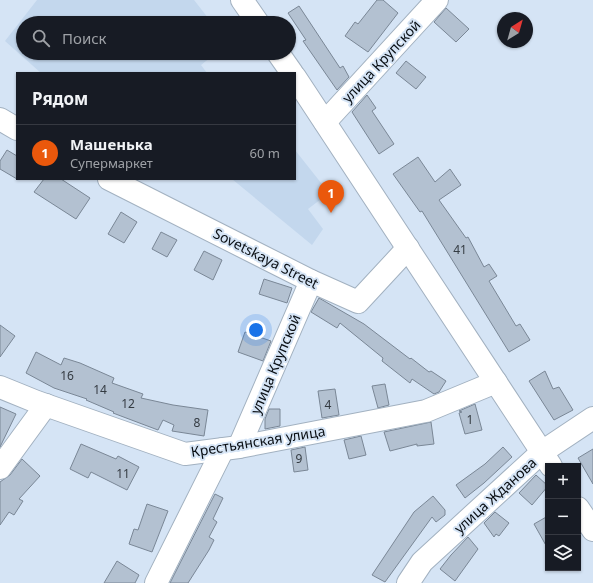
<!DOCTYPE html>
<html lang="ru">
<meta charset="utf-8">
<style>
:root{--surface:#171b24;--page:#242831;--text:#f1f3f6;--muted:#9ea1a6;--line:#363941;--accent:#ea580c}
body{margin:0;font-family:"Noto Sans",sans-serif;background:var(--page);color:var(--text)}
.controls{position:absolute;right:12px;bottom:12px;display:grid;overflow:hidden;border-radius:0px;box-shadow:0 1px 3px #0004}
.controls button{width:36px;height:36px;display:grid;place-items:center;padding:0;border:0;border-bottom:1px solid var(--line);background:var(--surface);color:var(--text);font:20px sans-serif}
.compass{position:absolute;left:497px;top:12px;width:36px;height:36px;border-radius:50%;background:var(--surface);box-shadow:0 1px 3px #0004;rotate:37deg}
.you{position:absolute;left:256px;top:330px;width:14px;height:14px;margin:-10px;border:3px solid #fff;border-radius:50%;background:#1a73e8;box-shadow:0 0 0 6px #1a73e833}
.badge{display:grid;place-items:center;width:26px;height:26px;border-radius:50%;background:var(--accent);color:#fff;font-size:13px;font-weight:700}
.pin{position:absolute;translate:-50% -33px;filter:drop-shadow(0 1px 2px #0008)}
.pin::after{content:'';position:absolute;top:21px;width:14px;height:12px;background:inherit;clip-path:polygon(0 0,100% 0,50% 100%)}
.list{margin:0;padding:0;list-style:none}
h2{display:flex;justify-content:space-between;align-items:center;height:52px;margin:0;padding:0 16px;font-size:17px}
h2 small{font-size:13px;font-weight:400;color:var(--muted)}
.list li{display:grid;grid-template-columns:26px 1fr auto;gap:12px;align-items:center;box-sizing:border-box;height:56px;padding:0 16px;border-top:1px solid var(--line)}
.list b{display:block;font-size:15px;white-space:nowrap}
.list p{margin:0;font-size:13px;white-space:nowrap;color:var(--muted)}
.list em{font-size:13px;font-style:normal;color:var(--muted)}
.icon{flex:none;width:22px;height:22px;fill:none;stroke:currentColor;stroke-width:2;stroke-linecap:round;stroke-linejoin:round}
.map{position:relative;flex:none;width:593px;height:583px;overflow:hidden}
.search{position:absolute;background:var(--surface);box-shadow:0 1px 3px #0004;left:16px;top:16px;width:280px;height:44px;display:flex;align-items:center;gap:10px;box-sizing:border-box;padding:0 14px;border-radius:22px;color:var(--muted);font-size:15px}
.panel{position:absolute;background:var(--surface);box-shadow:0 1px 3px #0004;left:16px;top:72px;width:280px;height:108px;border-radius:0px}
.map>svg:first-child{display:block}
.built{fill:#c3d7ed}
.building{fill:#b3c1d1;stroke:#7a8796}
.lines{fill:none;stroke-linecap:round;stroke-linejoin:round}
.minor-casing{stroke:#a2b1c0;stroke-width:24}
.minor{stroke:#fff;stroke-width:22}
.labels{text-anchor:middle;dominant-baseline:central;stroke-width:4;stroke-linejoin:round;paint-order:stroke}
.number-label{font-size:12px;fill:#343b42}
.street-label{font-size:14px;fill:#090e13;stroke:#d5e4f5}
</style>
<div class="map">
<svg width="593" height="583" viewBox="0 0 593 583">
<rect width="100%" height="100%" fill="#d5e4f5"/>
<g class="built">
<polygon points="37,0 194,0 212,23 23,23 23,53 216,53 201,65 207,73 41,73 5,41"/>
<polygon points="295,150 329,193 308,209 323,229 312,245 232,179 295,179"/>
</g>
<g class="building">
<polygon points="377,0 383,0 398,13 368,52 345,36 355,22 358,24"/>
<polygon points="299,6 340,68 343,66 349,77 337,90 303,41 306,40 288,13"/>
<polygon points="446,8 469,29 456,42 434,22"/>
<polygon points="406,61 426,77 416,89 396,73"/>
<polygon points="367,95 376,108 372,111 394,144 379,154 352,112"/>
<polygon points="7,150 17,156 17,179 0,169 0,161"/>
<polygon points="418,157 435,182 450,169 461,185 439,200 466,238 468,237 484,267 489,264 497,276 489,281 516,326 520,324 530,340 509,352 422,211 420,212 393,174"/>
<polygon points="44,179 61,179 90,198 76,219 34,192"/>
<polygon points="121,212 137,222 124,243 108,234"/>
<polygon points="161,232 177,240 167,257 152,249"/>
<polygon points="204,251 222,260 213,280 194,270"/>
<polygon points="264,279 292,288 287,303 259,294"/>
<polygon points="319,298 364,324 410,359 411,358 429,372 431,371 446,381 439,392 434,394 412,379 410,383 382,361 383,358 340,323 337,328 311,312"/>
<polygon points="0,325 15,336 0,357"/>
<polygon points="245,332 271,341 263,361 238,352"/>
<polygon points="36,352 61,365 64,358 80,363 114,378 112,383 143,394 141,398 173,405 208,410 204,436 172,431 174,425 163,420 158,430 113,413 114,412 86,400 87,399 54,388 26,373"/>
<polygon points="545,371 553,389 559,387 573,410 554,420 529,381"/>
<polygon points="385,384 389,405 378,408 372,386"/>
<polygon points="335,389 339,415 322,418 318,391"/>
<polygon points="475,404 482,430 465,434 459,413 462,412 459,411"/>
<polygon points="0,407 16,414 0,447"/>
<polygon points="269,409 280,409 280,426 265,429 265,419"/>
<polygon points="431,422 434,444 417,446 417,444 390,451 384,432"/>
<polygon points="361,436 366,455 349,459 344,440"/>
<polygon points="81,444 116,459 118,456 139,467 127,490 91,472 88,478 70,469"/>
<polygon points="305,447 308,470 294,472 291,450"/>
<polygon points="503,447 512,457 484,483 465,498 456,485 485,464"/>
<polygon points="593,449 593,484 578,458"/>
<polygon points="22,459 40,476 19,499 23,501 14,515 9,512 0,525 0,482 10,475"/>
<polygon points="536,475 548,486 532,505 519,493"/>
<polygon points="215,494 223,498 213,519 217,522 209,537 214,540 209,550 188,583 170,583"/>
<polygon points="433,496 445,510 445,515 436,522 432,517 385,582 372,575 414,512"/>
<polygon points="147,504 168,511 152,552 129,544 134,529 138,530"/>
<polygon points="495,512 509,523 499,536 496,534 494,537 484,523"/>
<polygon points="548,516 548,549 534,524"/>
<polygon points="468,537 478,549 455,581 440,569 451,555"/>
<polygon points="117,561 139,575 135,583 104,583"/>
</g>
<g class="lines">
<g class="minor-casing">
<g id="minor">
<polyline points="242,0 258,23"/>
<polyline points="278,53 292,73"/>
<polyline points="295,77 551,466"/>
<polyline points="0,119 17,129"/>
<polyline points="325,122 437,0"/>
<polyline points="109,179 311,281 358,302 408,248"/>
<polyline points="0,387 37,402 185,454 239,447 426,411 496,382"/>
<polyline points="239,447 311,281"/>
<polyline points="0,468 46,405"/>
<polyline points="578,508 593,530"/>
<polyline points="156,583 223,449"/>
<polyline points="408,583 422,562 542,452 593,418"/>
</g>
</g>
<use href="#minor" class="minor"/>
</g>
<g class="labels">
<g class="number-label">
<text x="460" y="249">41</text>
<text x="67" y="375">16</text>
<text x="100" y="389">14</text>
<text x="128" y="403">12</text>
<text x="328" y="404">4</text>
<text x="470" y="419">1</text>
<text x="197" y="422">8</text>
<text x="299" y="458">9</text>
<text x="123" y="473">11</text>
</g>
<g class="street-label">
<text transform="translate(381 61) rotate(-47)">улица Крупской</text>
<text transform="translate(266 258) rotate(27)">Sovetskaya Street</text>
<text transform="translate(275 364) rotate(-67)">улица Крупской</text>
<text transform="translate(258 441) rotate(-9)">Крестьянская улица</text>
<text transform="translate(495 495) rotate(-42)">улица Жданова</text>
</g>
</g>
</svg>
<div class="controls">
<button>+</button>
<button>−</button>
<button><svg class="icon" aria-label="layers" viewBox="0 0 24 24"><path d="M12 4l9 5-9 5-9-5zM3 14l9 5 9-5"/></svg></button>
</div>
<svg class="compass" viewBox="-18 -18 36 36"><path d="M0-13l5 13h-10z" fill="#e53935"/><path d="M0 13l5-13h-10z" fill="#9ea1a6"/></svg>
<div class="you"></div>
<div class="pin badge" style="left:331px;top:213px">1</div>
<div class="search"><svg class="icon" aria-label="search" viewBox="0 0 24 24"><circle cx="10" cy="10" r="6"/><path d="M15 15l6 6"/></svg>Поиск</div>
<section class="panel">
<h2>Рядом<small></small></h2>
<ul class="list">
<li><span class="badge">1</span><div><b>Машенька</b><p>Супермаркет</p></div><em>60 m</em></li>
</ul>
</section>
</div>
